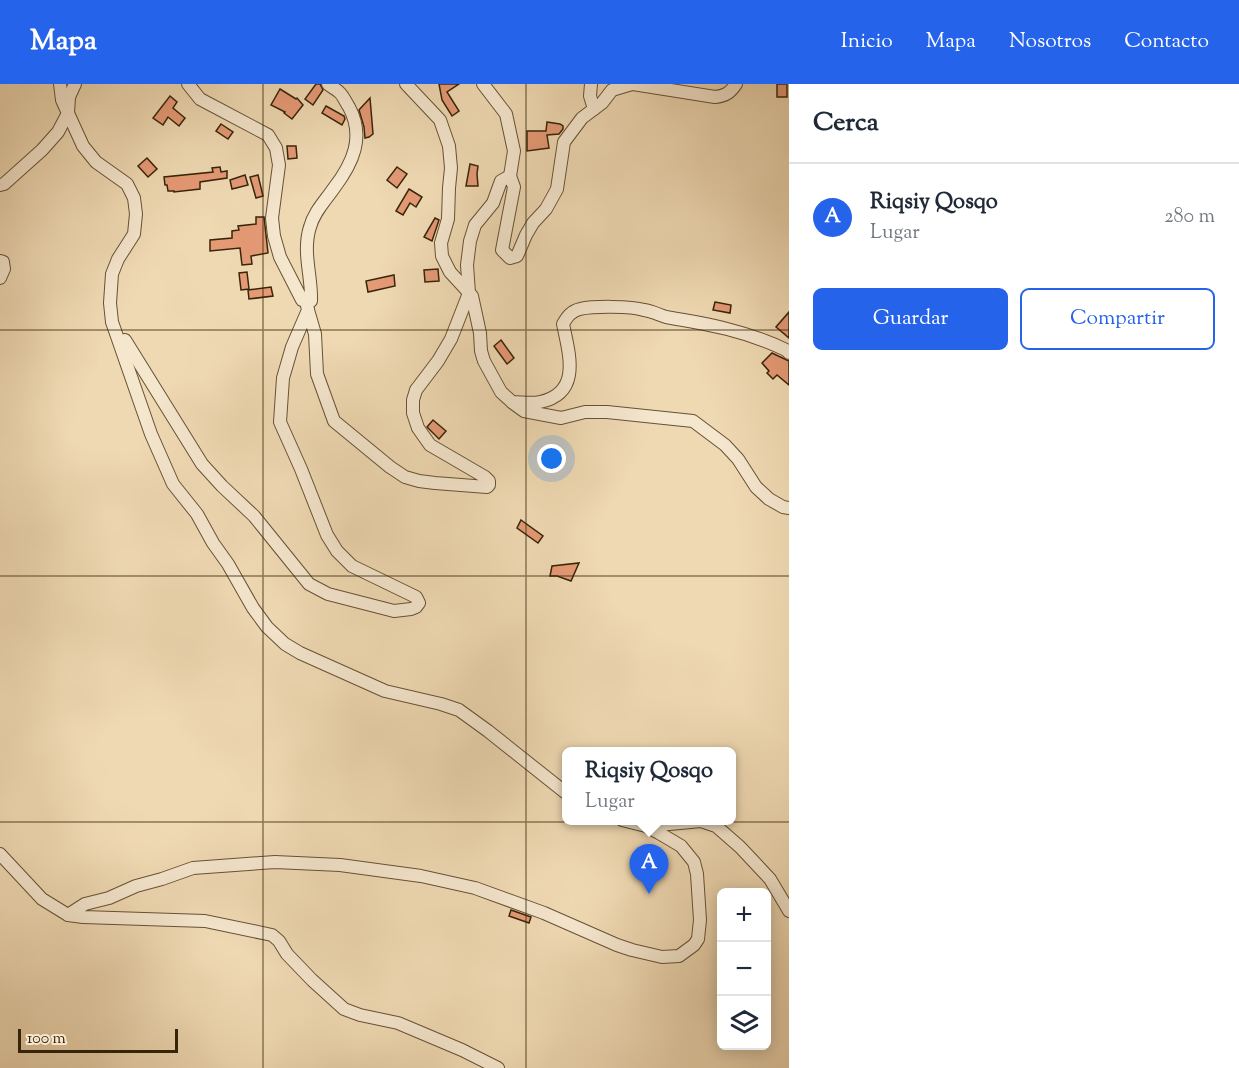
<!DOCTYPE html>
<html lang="es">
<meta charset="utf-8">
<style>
:root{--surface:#fff;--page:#f6f6f7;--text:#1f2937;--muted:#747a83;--line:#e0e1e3;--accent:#2563eb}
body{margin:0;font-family:"Sorts Mill Goudy",serif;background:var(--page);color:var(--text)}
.controls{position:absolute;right:18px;bottom:18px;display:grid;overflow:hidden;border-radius:9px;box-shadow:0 3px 15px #0003}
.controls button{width:54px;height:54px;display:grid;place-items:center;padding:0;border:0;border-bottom:2px solid var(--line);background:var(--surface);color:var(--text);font:30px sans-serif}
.scale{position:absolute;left:18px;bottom:15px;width:160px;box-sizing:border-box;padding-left:6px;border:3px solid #372509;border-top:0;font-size:16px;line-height:21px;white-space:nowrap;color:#372509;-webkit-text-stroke:4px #f5e6ce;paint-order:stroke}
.you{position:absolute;left:552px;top:375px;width:21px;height:21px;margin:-15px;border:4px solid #fff;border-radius:50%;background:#1a73e8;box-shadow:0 0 0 9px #1a73e833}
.badge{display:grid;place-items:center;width:39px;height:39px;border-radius:50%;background:var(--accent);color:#fff;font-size:20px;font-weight:700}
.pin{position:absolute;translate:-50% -50px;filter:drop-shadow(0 2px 3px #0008)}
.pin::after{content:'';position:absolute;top:32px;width:21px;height:18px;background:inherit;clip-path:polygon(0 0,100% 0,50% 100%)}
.popup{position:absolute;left:562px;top:663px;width:174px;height:78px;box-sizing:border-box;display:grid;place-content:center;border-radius:9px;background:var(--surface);filter:drop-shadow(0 2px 4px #0005);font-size:20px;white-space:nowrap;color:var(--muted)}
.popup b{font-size:22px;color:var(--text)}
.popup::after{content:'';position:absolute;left:50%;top:100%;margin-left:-12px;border:12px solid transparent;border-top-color:var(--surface)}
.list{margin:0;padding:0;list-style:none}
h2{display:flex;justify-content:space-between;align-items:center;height:78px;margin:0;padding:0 24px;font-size:26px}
h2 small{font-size:20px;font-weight:400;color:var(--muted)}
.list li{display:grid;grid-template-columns:39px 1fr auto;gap:18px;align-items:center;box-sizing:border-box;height:108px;padding:0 24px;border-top:2px solid var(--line)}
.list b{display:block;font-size:22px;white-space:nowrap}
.list p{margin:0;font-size:20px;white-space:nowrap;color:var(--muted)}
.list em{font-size:20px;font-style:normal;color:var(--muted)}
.actions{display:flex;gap:12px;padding:18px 24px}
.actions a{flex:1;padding:14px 0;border:2px solid var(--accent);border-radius:9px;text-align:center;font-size:21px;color:var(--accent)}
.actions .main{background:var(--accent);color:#fff}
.icon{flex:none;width:33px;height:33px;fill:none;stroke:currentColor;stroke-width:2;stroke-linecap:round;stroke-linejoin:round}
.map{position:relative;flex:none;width:789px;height:984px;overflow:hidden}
header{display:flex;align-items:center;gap:36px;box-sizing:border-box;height:84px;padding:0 30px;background:var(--accent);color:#fff}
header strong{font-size:28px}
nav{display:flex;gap:33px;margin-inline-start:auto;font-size:21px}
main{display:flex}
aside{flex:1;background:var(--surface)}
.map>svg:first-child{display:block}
.building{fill:#e59a76;stroke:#372509;stroke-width:1.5}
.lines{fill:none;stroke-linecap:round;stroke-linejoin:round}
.minor-casing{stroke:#655234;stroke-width:14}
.minor{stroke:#f5e6ce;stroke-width:12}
.grid{fill:none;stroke:#372509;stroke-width:1.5;stroke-opacity:0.55}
</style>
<header>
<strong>Mapa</strong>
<nav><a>Inicio</a><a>Mapa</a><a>Nosotros</a><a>Contacto</a></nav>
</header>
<main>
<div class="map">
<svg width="789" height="984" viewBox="0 0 789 984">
<rect width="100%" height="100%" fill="#efd9b3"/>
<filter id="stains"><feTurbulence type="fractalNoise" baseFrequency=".00333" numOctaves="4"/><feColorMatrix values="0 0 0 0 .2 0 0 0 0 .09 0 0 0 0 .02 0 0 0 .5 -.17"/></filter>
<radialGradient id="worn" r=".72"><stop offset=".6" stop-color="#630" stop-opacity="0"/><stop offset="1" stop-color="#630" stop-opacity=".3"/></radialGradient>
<g class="building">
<polygon points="316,0 320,0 323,6 313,21 305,15"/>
<polygon points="439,0 459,0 447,8 459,27 452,32 442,16"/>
<rect x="777" y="0" width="10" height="13"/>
<polygon points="280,5 296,15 297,14 303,21 292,35 284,29 285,28 271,21"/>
<polygon points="170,12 177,18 173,24 185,34 179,42 168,33 163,41 153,34"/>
<polygon points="370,14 373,50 369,53 365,54 364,43 359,26"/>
<polygon points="326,22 344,32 345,35 342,41 322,29"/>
<polygon points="547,38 560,40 563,42 563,45 559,50 547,51 549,64 527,67 527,47 546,47"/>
<polygon points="221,40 233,48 228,55 216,47"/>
<polygon points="287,62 296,62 297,74 288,75"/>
<polygon points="147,74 157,85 148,93 138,82"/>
<polygon points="470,80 478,82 477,90 478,102 466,102"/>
<polygon points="220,83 221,88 227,87 227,94 200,98 200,105 174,108 174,107 168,107 167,101 165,101 164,93 213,88 212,84"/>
<polygon points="397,83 407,90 397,104 387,96"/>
<polygon points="245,91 248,101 232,105 230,96"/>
<polygon points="258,91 263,112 256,114 250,93"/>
<polygon points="409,105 422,113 416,123 410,119 403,131 396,127"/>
<polygon points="256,133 264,133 268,169 251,172 252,180 242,181 240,164 210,167 210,156 232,154 232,147 239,146 238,142 256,140"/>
<polygon points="435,134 439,136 432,157 424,153"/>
<polygon points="438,185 439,197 425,198 424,186"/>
<polygon points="247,188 249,205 241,206 239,189"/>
<polygon points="394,191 395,202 368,208 366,197"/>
<polygon points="271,203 273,212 249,215 248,206"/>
<polygon points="715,218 731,221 730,229 713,226"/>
<polygon points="789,228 789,254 776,243"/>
<polygon points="501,256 514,274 507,280 494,262"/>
<polygon points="772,269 789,277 789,301 777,291 773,295 767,289 769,287 762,279"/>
<polygon points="433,336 446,347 439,355 427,343"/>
<polygon points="521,436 543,452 538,459 517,444"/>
<polygon points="579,479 571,497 557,492 550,492 552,482"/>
<polygon points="511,826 531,833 529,839 509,832"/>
</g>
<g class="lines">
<g class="minor-casing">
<g id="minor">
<polyline points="60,0 62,16 83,62 96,78 127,100 134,114 136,130 134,150 118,175 112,190 110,219 112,238 151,350 173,400 197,430 213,459 228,480 253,524 267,543 285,560 300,569 385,607 441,620 459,626 488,647 566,709"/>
<path d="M188 0 200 15 268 51 276 64 279 81 272 134 274 152 280 173 302 216 306 217H311C312 192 302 168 310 143 314 128 325 117 334 104 353 79 365 53 349 23 346 19 343 11 339 8 336 5 331 3 328 0"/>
<path d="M406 0 440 36 449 62 451 84 449 104 448 135 441 159 442 172 450 188 472 212 480 249 481 267 484 277 501 308 512 318C521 318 532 320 540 318 582 309 569 270 563 240 567 233 571 227 580 225 593 222 631 222 644 226 652 227 659 231 666 233 708 240 747 247 786 266L789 269"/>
<polyline points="483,0 506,30 514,67 510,92"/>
<polyline points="591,0 590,12 594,25"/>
<path d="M633 0 715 13C725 12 730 9 736 0"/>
<polyline points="0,101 4,100 42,66 58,48 68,29 69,13 75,0"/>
<polyline points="0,177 3,178 4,185 0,194"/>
<polyline points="308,226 315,250 317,290 334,337 390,383 405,393 419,397 435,399 487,403 489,401 489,397 485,393 430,361 418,344 413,329 413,316 416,306 438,277 451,255 469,209 467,181 470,157 475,141 493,119 501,97 510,92 514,103 502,166 510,174 517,172 526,151 533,139 546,125 557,105 564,58 582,34 602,19 612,6 632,0"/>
<polyline points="125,256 202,380 222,402 254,432 309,500 328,510 394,527 411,525 416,523 419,519 416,513 352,482 337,467 327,451 301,385 280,338 283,294 292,263 308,226 306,217"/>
<polyline points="513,319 524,327 561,334 585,328 607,328 693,337 725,361 738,375 756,403 769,415 783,423 789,424"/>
<polyline points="648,742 701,737 716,742 740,763 770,795 789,827"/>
<polyline points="0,770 42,815 68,831"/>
<polyline points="498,984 462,966 398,939 360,931 344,925 312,896 287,870 279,857 272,851 205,837 83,833 68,831 85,820 109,814 136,802 162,795 193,784 275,778 340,781 421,792 475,804 544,829 617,861 632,866 662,873 679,872 694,861 698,855 700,836 697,790 694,778 681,762 659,749 646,742 622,736"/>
</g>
</g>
<use href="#minor" class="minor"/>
</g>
<path class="grid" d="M263 0V984M526 0V984M0 246H789M0 492H789M0 738H789"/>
<rect width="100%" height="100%" filter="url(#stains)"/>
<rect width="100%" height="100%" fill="url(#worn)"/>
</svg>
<div class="controls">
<button>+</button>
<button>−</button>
<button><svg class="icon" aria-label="layers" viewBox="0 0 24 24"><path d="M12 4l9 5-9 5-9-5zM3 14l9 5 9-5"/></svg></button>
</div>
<div class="scale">100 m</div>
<div class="you"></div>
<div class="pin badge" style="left:649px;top:810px">A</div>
<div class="popup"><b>Riqsiy Qosqo</b>Lugar</div>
</div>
<aside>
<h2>Cerca<small></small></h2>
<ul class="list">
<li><span class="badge">A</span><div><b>Riqsiy Qosqo</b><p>Lugar</p></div><em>280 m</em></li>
</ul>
<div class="actions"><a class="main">Guardar</a><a>Compartir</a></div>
</aside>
</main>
